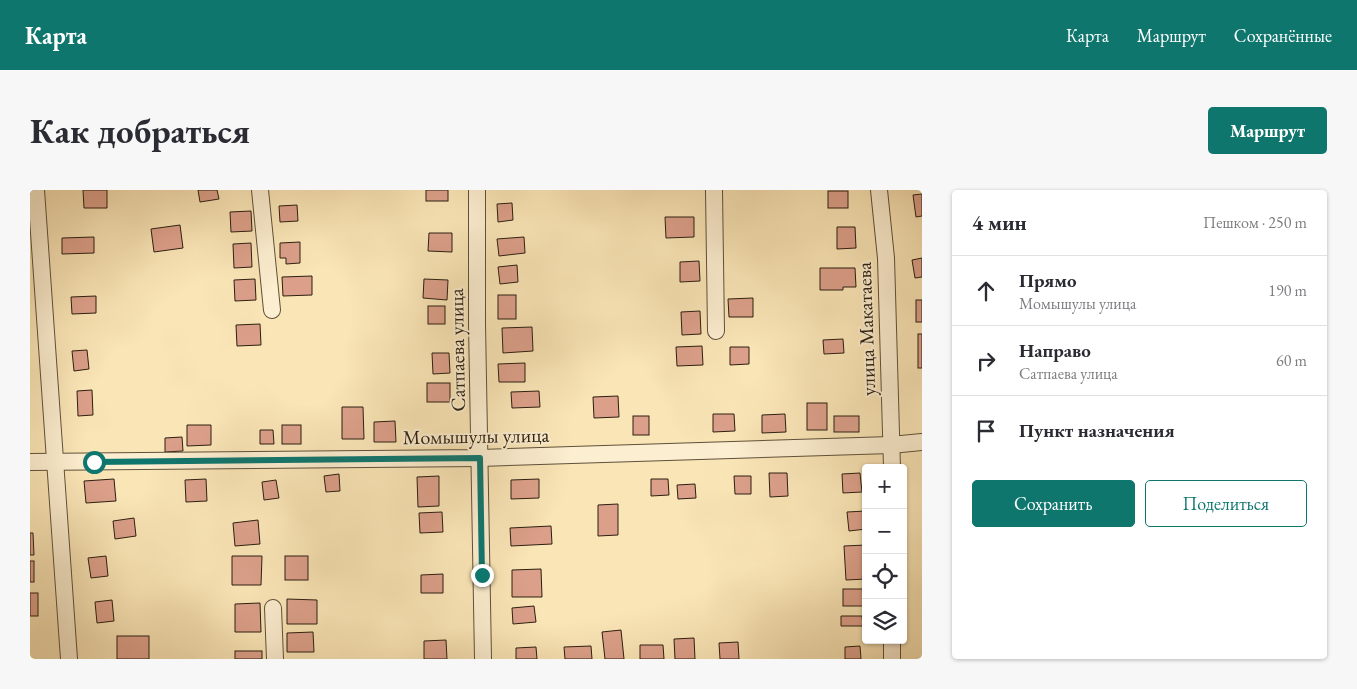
<!DOCTYPE html>
<html lang="ru">
<meta charset="utf-8">
<style>
:root{--surface:#fff;--page:#f7f7f7;--text:#2b2b33;--muted:#7c7c81;--line:#e1e1e2;--accent:#0f766e}
body{margin:0;font-family:"EB Garamond",serif;background:var(--page);color:var(--text)}
.controls{position:absolute;right:15px;bottom:15px;display:grid;overflow:hidden;border-radius:5px;box-shadow:0 1px 4px #0004}
.controls button{width:45px;height:45px;display:grid;place-items:center;padding:0;border:0;border-bottom:1px solid var(--line);background:var(--surface);color:var(--text);font:25px sans-serif}
.stop{position:absolute;width:15px;height:15px;margin:-11px;border:4px solid #0f766e;border-radius:50%;background:#fff}
.stop.end{background:#0f766e;border-color:#fff;box-shadow:0 1px 5px #0008}
.list{margin:0;padding:0;list-style:none}
h2{display:flex;justify-content:space-between;align-items:center;height:65px;margin:0;padding:0 20px;font-size:21px}
h2 small{font-size:16px;font-weight:400;color:var(--muted)}
.list li{display:grid;grid-template-columns:32px 1fr auto;gap:15px;align-items:center;box-sizing:border-box;height:70px;padding:0 20px;border-top:1px solid var(--line)}
.list b{display:block;font-size:19px;white-space:nowrap}
.list p{margin:0;font-size:16px;white-space:nowrap;color:var(--muted)}
.list em{font-size:16px;font-style:normal;color:var(--muted)}
.actions{display:flex;gap:10px;padding:15px 20px}
.actions a{flex:1;padding:11px 0;border:1px solid var(--accent);border-radius:5px;text-align:center;font-size:18px;color:var(--accent)}
.actions .main{background:var(--accent);color:#fff}
.icon{flex:none;width:28px;height:28px;fill:none;stroke:currentColor;stroke-width:2;stroke-linecap:round;stroke-linejoin:round}
.map{position:relative;flex:none;width:892px;height:469px;overflow:hidden;border-radius:5px}
header{display:flex;align-items:center;gap:30px;box-sizing:border-box;height:70px;padding:0 25px;background:var(--accent);color:#fff}
header strong{font-size:24px}
nav{display:flex;gap:28px;margin-inline-start:auto;font-size:18px}
.intro{display:flex;align-items:center;justify-content:space-between;box-sizing:border-box;height:120px;padding:0 30px}
h1{margin:0;font-size:35px}
.button{padding:12px 22px;border-radius:5px;background:var(--accent);color:#fff;font-size:18px;font-weight:700}
main{display:flex;gap:30px;padding:0 30px}
aside{flex:1;background:var(--surface);border-radius:5px;box-shadow:0 1px 4px #0004}
.map>svg:first-child{display:block}
.building{fill:#dca08a;stroke:#2b1f10}
.lines{fill:none;stroke-linecap:round;stroke-linejoin:round}
.minor-casing{stroke:#5f503a;stroke-width:18}
.minor{stroke:#fceed0;stroke-width:16}
.route{stroke:#0f766e;stroke-width:6}
.labels{text-anchor:middle;dominant-baseline:central;stroke-width:4;stroke-linejoin:round;paint-order:stroke}
.street-label{font-size:20px;fill:#2b1f10;stroke:#fceed0}
</style>
<header>
<strong>Карта</strong>
<nav><a>Карта</a><a>Маршрут</a><a>Сохранённые</a></nav>
</header>
<div class="intro"><h1>Как добраться</h1><a class="button">Маршрут</a></div>
<main>
<div class="map">
<svg width="892" height="469" viewBox="0 0 892 469">
<rect width="100%" height="100%" fill="#fae5b6"/>
<filter id="stains"><feTurbulence type="fractalNoise" baseFrequency=".004" numOctaves="4"/><feColorMatrix values="0 0 0 0 .2 0 0 0 0 .09 0 0 0 0 .02 0 0 0 .5 -.17"/></filter>
<radialGradient id="worn" r=".72"><stop offset=".6" stop-color="#630" stop-opacity="0"/><stop offset="1" stop-color="#630" stop-opacity=".3"/></radialGradient>
<g class="building">
<polygon points="53,0 77,0 77,18 54,18"/>
<polygon points="168,0 187,0 189,9 170,12"/>
<rect x="396" y="0" width="22" height="11"/>
<rect x="798" y="1" width="20" height="17"/>
<polygon points="892,4 892,26 886,27 883,5"/>
<polygon points="482,13 483,30 468,32 467,14"/>
<polygon points="267,15 268,31 250,32 249,16"/>
<polygon points="221,21 222,41 201,42 200,22"/>
<polygon points="635,27 664,27 664,47 636,48"/>
<polygon points="150,35 153,58 124,62 121,39"/>
<polygon points="807,37 825,37 826,58 807,59"/>
<polygon points="399,43 422,43 422,62 398,61"/>
<polygon points="64,47 64,63 32,64 32,48"/>
<polygon points="494,47 495,63 469,66 467,49"/>
<polygon points="270,52 270,73 256,74 256,68 250,68 250,53"/>
<polygon points="221,53 222,77 204,78 203,54"/>
<polygon points="892,68 892,87 885,88 882,70"/>
<polygon points="669,71 670,91 650,92 650,72"/>
<polygon points="487,75 488,92 470,94 468,77"/>
<polygon points="790,78 825,78 826,97 813,97 813,100 790,100"/>
<polygon points="282,86 282,105 253,106 252,87"/>
<polygon points="225,89 226,110 205,111 204,90"/>
<polygon points="394,89 418,90 417,110 393,108"/>
<rect x="468" y="105" width="18" height="24"/>
<polygon points="66,106 66,123 42,124 41,107"/>
<polygon points="723,108 723,127 699,127 698,109"/>
<rect x="886" y="110" width="6" height="22"/>
<rect x="398" y="116" width="17" height="18"/>
<polygon points="670,121 671,144 652,145 651,122"/>
<polygon points="230,134 231,155 207,156 206,135"/>
<polygon points="502,137 503,161 473,163 472,138"/>
<rect x="888" y="144" width="4" height="34"/>
<polygon points="813,149 814,163 794,164 793,150"/>
<polygon points="672,156 673,175 647,176 646,157"/>
<polygon points="700,157 719,157 719,174 700,175"/>
<polygon points="57,160 59,179 44,181 42,161"/>
<polygon points="402,163 419,163 420,183 403,184"/>
<polygon points="495,173 495,192 469,192 468,174"/>
<rect x="397" y="193" width="23" height="19"/>
<polygon points="62,200 63,225 48,226 47,201"/>
<polygon points="509,201 510,217 482,218 481,202"/>
<polygon points="588,206 589,227 564,228 563,207"/>
<rect x="777" y="213" width="20" height="27"/>
<polygon points="312,217 333,217 334,249 312,249"/>
<polygon points="683,224 704,224 705,241 683,242"/>
<polygon points="755,224 756,242 732,243 732,225"/>
<rect x="603" y="226" width="16" height="19"/>
<rect x="804" y="226" width="25" height="16"/>
<polygon points="365,231 366,252 344,252 344,232"/>
<polygon points="157,235 181,235 181,255 157,256"/>
<rect x="252" y="235" width="19" height="19"/>
<polygon points="230,240 243,240 244,254 230,254"/>
<polygon points="152,247 153,261 135,262 135,248"/>
<polygon points="739,283 757,283 758,306 740,307"/>
<polygon points="830,283 832,302 813,303 812,284"/>
<polygon points="309,284 310,301 296,302 294,286"/>
<polygon points="409,286 409,316 388,317 387,287"/>
<polygon points="704,286 721,286 721,304 705,304"/>
<polygon points="84,289 86,311 56,313 54,291"/>
<polygon points="176,289 177,311 156,312 155,290"/>
<polygon points="509,289 509,308 481,309 481,290"/>
<polygon points="621,289 638,289 639,305 621,306"/>
<polygon points="246,290 249,308 234,310 232,292"/>
<polygon points="665,294 666,308 648,309 647,295"/>
<polygon points="588,314 588,345 568,346 568,315"/>
<polygon points="836,321 836,339 819,341 817,322"/>
<polygon points="412,322 413,342 390,343 389,323"/>
<polygon points="104,328 106,346 85,349 83,331"/>
<polygon points="228,330 230,354 205,356 203,333"/>
<polygon points="521,336 522,354 481,356 480,338"/>
<polygon points="0,343 3,343 4,365 0,365"/>
<polygon points="836,355 836,389 816,390 814,356"/>
<polygon points="76,366 78,386 61,388 58,368"/>
<polygon points="202,366 232,366 231,395 202,395"/>
<rect x="255" y="366" width="23" height="24"/>
<rect x="0" y="371" width="4" height="21"/>
<polygon points="511,379 512,407 482,407 482,380"/>
<polygon points="413,384 413,403 391,403 391,385"/>
<rect x="813" y="399" width="23" height="17"/>
<rect x="0" y="403" width="8" height="23"/>
<polygon points="257,409 287,410 287,434 257,434"/>
<polygon points="82,410 84,431 67,433 65,412"/>
<polygon points="230,413 231,442 205,442 205,414"/>
<polygon points="504,416 506,432 483,434 482,418"/>
<polygon points="811,426 832,426 833,436 811,436"/>
<polygon points="591,440 594,469 575,469 572,442"/>
<polygon points="283,442 284,462 257,462 257,443"/>
<rect x="87" y="446" width="32" height="23"/>
<polygon points="664,448 665,469 645,469 644,449"/>
<polygon points="416,450 417,469 394,469 394,451"/>
<polygon points="708,452 709,469 690,469 689,453"/>
<polygon points="610,455 633,455 634,469 610,469"/>
<polygon points="561,456 562,469 535,469 534,457"/>
<polygon points="830,456 831,469 815,469 815,457"/>
<polygon points="506,457 507,469 486,469 486,458"/>
<rect x="205" y="461" width="27" height="8"/>
</g>
<g class="lines">
<g class="minor-casing">
<g id="minor">
<polyline points="6,0 39,469"/>
<polyline points="230,0 242,120"/>
<polyline points="447,0 447,134 453,469"/>
<polyline points="684,0 686,141"/>
<polyline points="849,0 856,68 862,278"/>
<polyline points="0,272 450,268 861,255 892,252"/>
<polyline points="243,418 245,469"/>
<polyline points="862,450 862,469"/>
</g>
</g>
<use href="#minor" class="minor"/>
</g>
<g class="lines">
<polyline class="route" points="64,272 450,268 452,385"/>
</g>
<g class="labels">
<g class="street-label">
<text transform="translate(836 139) rotate(-92)">улица Макатаева</text>
<text transform="translate(427 160) rotate(-91)">Сатпаева улица</text>
<text transform="translate(446 246) rotate(-1)">Момышулы улица</text>
</g>
</g>
<rect width="100%" height="100%" filter="url(#stains)"/>
<rect width="100%" height="100%" fill="url(#worn)"/>
</svg>
<div class="controls">
<button>+</button>
<button>−</button>
<button><svg class="icon" aria-label="locate" viewBox="0 0 24 24"><circle cx="12" cy="12" r="6"/><path d="M12 2v4M12 18v4M2 12h4M18 12h4"/></svg></button>
<button><svg class="icon" aria-label="layers" viewBox="0 0 24 24"><path d="M12 4l9 5-9 5-9-5zM3 14l9 5 9-5"/></svg></button>
</div>
<div class="stop" style="left:64px;top:272px"></div>
<div class="stop end" style="left:452px;top:385px"></div>
</div>
<aside>
<h2>4 мин<small>Пешком · 250 m</small></h2>
<ul class="list">
<li><svg class="icon" aria-label="ahead" viewBox="0 0 24 24"><path d="M12 20V5M6 11l6-6 6 6"/></svg><div><b>Прямо</b><p>Момышулы улица</p></div><em>190 m</em></li>
<li><svg class="icon" aria-label="right" viewBox="0 0 24 24"><path d="M7 20v-9h11M14 6l5 5-5 5"/></svg><div><b>Направо</b><p>Сатпаева улица</p></div><em>60 m</em></li>
<li><svg class="icon" aria-label="arrive" viewBox="0 0 24 24"><path d="M6 21V4h12l-3 4 3 4H6"/></svg><div><b>Пункт назначения</b></div></li>
</ul>
<div class="actions"><a class="main">Сохранить</a><a>Поделиться</a></div>
</aside>
</main>
